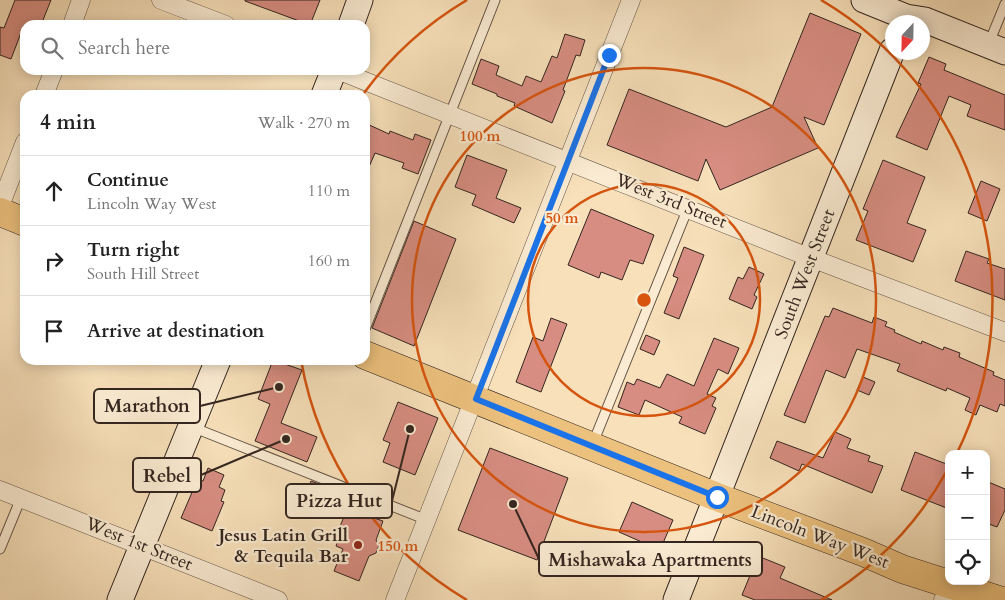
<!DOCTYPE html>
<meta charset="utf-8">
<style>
:root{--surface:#fff;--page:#f6f6f6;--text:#222;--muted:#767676;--line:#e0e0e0}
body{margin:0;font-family:Cardo,serif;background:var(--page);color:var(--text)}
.controls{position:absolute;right:15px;bottom:15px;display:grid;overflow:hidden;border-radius:10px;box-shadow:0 2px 12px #0003}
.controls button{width:45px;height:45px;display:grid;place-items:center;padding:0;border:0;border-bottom:1px solid var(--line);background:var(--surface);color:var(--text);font:25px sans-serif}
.compass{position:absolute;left:885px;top:15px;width:45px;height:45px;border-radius:50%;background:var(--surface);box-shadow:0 2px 12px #0003;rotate:202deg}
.stop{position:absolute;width:15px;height:15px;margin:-11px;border:4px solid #1a73e8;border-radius:50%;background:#fff}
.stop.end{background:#1a73e8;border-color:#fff;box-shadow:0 1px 5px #0008}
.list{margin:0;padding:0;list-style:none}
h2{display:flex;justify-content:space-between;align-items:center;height:65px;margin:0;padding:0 20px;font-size:21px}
h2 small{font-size:16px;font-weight:400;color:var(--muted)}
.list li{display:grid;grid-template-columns:32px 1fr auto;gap:15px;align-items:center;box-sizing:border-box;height:70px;padding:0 20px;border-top:1px solid var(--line)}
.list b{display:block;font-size:19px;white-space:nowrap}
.list p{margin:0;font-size:16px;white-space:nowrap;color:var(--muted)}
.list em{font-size:16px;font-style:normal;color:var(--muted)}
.icon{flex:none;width:28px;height:28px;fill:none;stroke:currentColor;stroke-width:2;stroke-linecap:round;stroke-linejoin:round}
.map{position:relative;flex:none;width:1005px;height:600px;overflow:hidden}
.search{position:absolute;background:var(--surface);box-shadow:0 2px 12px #0003;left:20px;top:20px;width:350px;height:55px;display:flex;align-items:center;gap:12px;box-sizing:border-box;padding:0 18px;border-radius:15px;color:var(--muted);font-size:19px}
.panel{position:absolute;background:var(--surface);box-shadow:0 2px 12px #0003;left:20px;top:90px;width:350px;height:275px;border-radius:15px}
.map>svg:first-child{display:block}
.building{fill:#d78d81;stroke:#33251f}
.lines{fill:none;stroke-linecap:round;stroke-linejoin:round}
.lane-casing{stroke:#645446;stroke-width:11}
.street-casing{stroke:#645446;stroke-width:19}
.secondary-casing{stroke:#33251f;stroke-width:27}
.primary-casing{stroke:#33251f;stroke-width:29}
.lane{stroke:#faebd2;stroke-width:9}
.street{stroke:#faebd2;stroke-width:18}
.secondary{stroke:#faebd2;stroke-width:25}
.primary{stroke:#ecc07d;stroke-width:28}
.route{stroke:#1a73e8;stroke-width:6}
.ring{fill:none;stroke:#d6540e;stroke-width:2.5}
.poi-dot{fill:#8f2418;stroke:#faebd2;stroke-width:2}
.labels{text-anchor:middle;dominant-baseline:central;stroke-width:4.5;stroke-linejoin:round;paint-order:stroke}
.street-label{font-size:18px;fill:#33251f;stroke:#faebd2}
.poi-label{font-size:18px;font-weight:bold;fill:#33251f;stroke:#faebd2;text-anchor:end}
.centre{fill:#d6540e;stroke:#faebd2;stroke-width:2.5}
.ring-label{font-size:15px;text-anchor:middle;font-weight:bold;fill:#d6540e;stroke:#faebd2;stroke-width:4.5;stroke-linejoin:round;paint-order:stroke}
.leader{fill:none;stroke:#33251f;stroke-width:2}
.callout-dot{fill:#33251f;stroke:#faebd2;stroke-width:2}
.callout{fill:#faebd2;stroke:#33251f;stroke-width:2}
.callout-label{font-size:19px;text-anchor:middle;font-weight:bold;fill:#33251f}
</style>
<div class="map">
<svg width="1005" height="600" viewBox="0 0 1005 600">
<rect width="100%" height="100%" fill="#f7e0ba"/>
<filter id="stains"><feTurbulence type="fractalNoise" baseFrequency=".004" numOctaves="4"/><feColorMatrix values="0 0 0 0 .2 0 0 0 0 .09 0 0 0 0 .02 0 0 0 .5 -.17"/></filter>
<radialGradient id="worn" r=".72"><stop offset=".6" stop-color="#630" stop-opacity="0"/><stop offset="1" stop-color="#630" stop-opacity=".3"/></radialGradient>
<g class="building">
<polygon points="15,0 51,0 41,25 24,25 11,59 0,55 0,27 4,28"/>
<polygon points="320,0 310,25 245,1 245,0"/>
<polygon points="810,13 861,34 824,125 804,117 818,148 720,190 706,159 698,181 607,145 629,89 726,127 772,107"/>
<polygon points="565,34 585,40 580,56 576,55 563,90 565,91 552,123 514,106 515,103 497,96 497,94 472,84 481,59 499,66 496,75 522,86 526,76 541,82 552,56 557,58"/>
<polygon points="929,57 946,64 944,70 1005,95 1005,130 967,116 971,105 949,96 927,150 896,137 921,84 918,83"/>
<polygon points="365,123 389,134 390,131 413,140 415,134 431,140 418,174 402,168 404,163 375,153 365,176"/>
<polygon points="467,155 507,170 496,198 521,208 514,223 472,205 476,195 455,187"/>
<polygon points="883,160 925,177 907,223 926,230 913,262 856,240 868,211 863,209"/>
<polygon points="981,181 1000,189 987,221 968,213"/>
<polygon points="591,209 654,235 643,264 630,260 622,280 601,272 599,278 568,265"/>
<polygon points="414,221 456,239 414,346 372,328"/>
<polygon points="684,247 704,255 679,319 664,313 678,278 673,276"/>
<polygon points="966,251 989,259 987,263 1005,269 1005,300 955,281"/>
<polygon points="749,267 764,274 754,295 757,297 752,309 729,299 738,277 743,279"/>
<polygon points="833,308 872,323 874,317 887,322 885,326 895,330 894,332 921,344 922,341 943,350 944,347 960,353 959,357 994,372 993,375 1005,380 1005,406 1000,404 997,412 980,405 976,415 965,410 970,398 947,388 946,391 897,371 900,364 857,349 845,378 826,370 805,423 784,415 825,316 829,317"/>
<polygon points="551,318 567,324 541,392 516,382 533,337 543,341"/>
<polygon points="646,335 660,341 654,355 640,349"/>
<polygon points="714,338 739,348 728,374 718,369 707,394 716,398 712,406 716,408 705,434 679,423 682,417 645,400 639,415 618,407 627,382 634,385 637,379 660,388 667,374 694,386"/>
<polygon points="273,360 302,370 281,423 317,437 307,462 255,441 270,404 258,399"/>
<polygon points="863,377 875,382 869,395 857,390"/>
<polygon points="398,402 438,418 415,475 383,462 390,443 383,440"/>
<polygon points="835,432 851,439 847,448 870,456 868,461 883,466 872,493 802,464 799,471 770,458 777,441 823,458"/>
<polygon points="490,448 568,478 537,560 458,530"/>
<polygon points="915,452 949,465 949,509 901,490"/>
<polygon points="208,468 224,475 219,487 225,490 221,501 224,502 212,531 181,518 193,490 195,491 199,480 203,481"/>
<polygon points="311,481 340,492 335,507 305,496"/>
<polygon points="986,481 1005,489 1005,510 997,527 986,523"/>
<polygon points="632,502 673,520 660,550 619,532"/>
<polygon points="347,509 383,521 376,540 379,545 376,553 369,556 359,581 334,571 343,549 336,546 342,530 339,529"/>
<polygon points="758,556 785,567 780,578 832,600 755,600 742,595"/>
</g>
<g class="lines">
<g class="lane-casing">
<g id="lane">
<polyline points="989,43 1005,4"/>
<polyline points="365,329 495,0"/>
<polyline points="192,427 427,520"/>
<polyline points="593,443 688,208"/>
<polyline points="0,549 21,498"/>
</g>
</g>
<g class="street-casing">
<g id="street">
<polyline points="161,0 226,25"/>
<polyline points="72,25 81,0"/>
<polyline points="337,70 811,258 1005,332"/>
<polyline points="44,95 54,70"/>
<polyline points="0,206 25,142"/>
<polyline points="0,490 278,600"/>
<polyline points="395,600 631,0"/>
<polyline points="943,600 949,585"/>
</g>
</g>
<g class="secondary-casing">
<g id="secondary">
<polyline points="864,0 906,17 925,20 1005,52"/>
<polyline points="351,25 360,0"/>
<polyline points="324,95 334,70"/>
<polyline points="120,600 218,360"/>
<polyline points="676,600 892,51"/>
</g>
</g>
<g class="primary-casing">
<g id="primary">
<polyline points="0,212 25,222"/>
<polyline points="365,355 717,497 863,552 902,569 999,600"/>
</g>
</g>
<use href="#lane" class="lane"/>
<use href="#street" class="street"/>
<use href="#secondary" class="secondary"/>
<use href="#primary" class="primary"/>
</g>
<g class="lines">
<polyline class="route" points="609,55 476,399 717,497"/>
</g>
<g class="ring">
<circle cx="644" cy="300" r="116"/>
<circle cx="644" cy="300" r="232"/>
<path d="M948 469A348 348 0 0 1 821 600M467 600A348 348 0 0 1 301 360M364 93A348 348 0 0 1 467 0M821 0A348 348 0 0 1 957 453"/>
</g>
<circle class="poi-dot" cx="358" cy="545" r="5"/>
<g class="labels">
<g class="street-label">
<text transform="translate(671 201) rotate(22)">West 3rd Street</text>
<text transform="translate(805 274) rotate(-69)">South West Street</text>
<text transform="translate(820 537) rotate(21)">Lincoln Way West</text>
<text transform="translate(139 544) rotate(22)">West 1st Street</text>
</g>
<g class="poi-label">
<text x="348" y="535">Jesus Latin Grill<tspan x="348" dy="21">&amp; Tequila Bar</tspan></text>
</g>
</g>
<circle cx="644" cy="300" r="8" class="centre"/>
<g class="ring-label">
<text x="480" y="141">100 m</text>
<text x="562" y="223">50 m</text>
<text x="398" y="551">150 m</text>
</g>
<path class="leader" d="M279 387L200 406M286 439L201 475M410 429L392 501M513 504L539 559"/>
<g class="callout-dot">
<circle cx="279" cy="387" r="5"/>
<circle cx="286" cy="439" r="5"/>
<circle cx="410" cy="429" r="5"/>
<circle cx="513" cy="504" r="5"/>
</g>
<g class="callout">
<rect x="94" y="389" width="106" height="34" rx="5"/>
<rect x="133" y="458" width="68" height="34" rx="5"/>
<rect x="286" y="484" width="106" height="34" rx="5"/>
<rect x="539" y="542" width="223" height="34" rx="5"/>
</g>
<g class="callout-label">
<text x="147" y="412">Marathon</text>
<text x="167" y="482">Rebel</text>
<text x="339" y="507">Pizza Hut</text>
<text x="650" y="566">Mishawaka Apartments</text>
</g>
<rect width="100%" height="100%" filter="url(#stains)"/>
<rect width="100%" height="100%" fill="url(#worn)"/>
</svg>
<div class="controls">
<button>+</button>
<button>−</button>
<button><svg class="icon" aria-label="locate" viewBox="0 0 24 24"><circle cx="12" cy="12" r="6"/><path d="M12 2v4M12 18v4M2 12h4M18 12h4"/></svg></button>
</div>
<svg class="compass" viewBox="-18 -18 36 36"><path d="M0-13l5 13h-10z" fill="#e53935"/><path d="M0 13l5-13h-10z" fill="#767676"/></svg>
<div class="stop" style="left:717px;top:497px"></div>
<div class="stop end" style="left:609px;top:55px"></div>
<div class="search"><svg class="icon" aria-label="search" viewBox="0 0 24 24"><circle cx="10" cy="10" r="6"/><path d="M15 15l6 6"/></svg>Search here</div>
<section class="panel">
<h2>4 min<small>Walk · 270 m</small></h2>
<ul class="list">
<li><svg class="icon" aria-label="ahead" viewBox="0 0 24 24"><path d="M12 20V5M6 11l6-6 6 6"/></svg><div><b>Continue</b><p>Lincoln Way West</p></div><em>110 m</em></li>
<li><svg class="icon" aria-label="right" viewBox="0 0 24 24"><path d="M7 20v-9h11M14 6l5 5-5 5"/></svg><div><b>Turn right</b><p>South Hill Street</p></div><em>160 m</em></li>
<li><svg class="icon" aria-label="arrive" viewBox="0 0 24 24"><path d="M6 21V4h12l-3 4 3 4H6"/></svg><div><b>Arrive at destination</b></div></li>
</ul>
</section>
</div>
